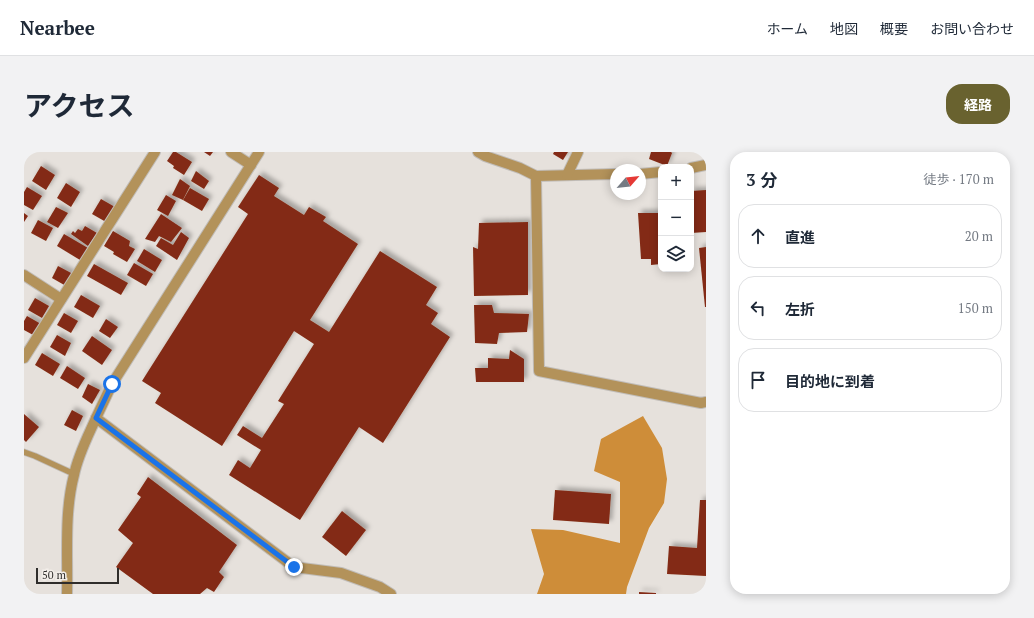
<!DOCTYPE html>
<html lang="ja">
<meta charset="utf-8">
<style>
:root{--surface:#fff;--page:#f2f2f3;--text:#1f2937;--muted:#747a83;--line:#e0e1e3;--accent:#69622f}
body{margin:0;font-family:"PT Serif","Noto Sans JP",serif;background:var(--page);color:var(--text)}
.controls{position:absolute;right:12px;top:12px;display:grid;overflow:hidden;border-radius:8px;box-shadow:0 2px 10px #0003}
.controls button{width:36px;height:36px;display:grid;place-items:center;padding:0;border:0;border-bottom:1px solid var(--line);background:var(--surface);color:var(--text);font:20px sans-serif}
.compass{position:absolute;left:586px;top:12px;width:36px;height:36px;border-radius:50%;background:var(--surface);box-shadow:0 2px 10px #0003;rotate:62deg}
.scale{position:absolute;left:12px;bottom:10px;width:83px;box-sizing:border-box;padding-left:4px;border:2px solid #2f2d2b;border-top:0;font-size:11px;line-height:14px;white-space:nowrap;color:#2f2d2b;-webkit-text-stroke:3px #f3eee9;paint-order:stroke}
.stop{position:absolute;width:12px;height:12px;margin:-9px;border:3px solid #1a73e8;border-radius:50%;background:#fff}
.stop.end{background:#1a73e8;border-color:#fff;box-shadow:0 1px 4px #0008}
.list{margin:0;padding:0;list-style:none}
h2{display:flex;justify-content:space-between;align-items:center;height:52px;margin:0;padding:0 16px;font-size:17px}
h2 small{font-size:13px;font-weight:400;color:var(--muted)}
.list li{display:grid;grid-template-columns:26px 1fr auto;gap:12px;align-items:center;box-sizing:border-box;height:64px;margin:0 8px 8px;padding:0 8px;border:1px solid var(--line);border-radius:16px}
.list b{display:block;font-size:15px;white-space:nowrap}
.list em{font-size:13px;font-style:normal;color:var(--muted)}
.icon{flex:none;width:22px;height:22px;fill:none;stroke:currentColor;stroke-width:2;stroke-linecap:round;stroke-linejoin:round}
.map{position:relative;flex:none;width:682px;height:442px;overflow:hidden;border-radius:16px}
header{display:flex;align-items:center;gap:24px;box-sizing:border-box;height:56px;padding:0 20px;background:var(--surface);border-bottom:1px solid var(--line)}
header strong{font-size:19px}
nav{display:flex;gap:22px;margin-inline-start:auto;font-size:14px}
.intro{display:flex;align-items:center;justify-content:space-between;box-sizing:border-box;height:96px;padding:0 24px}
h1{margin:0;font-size:28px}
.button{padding:10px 18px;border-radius:16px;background:var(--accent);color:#fff;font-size:14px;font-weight:700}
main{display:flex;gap:24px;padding:0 24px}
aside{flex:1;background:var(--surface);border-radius:16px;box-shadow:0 2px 10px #0003}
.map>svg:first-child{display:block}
.forest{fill:#ce8d39}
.building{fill:#832c14;filter:url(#shadow)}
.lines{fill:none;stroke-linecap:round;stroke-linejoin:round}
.service-casing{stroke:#c1bdb9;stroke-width:7}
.minor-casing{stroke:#c1bdb9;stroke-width:12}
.tertiary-casing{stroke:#c1bdb9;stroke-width:12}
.service{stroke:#b3925a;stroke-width:5.5}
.minor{stroke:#b3925a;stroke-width:10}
.tertiary{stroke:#b3925a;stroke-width:10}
.route{stroke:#1a73e8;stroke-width:5}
</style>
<header>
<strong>Nearbee</strong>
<nav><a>ホーム</a><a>地図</a><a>概要</a><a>お問い合わせ</a></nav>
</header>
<div class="intro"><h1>アクセス</h1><a class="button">経路</a></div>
<main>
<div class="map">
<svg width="682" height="442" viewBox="0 0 682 442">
<defs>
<filter id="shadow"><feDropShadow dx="3.5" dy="-3.5" stdDeviation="2" flood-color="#0004"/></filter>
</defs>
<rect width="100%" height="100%" fill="#e6e1dc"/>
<polygon class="forest" points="619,264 638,296 643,327 640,351 625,376 603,435 602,442 513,442 520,422 507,377 539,378 596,391 596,330 570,319 577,287"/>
<g class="building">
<polygon points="149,0 152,0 168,10 160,23 149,16 150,14 143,9"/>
<polygon points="180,0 189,0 186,4"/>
<polygon points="530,0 544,0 539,8 529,2"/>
<polygon points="627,0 647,0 648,1 643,14 625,7"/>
<polygon points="17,14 31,23 22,38 8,29"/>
<polygon points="172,19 185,29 180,37 167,29"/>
<polygon points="235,23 255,36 250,44 280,63 285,55 302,65 299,69 334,92 286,168 305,180 356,99 413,135 402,153 414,161 407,172 426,185 359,291 335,275 276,368 205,323 214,308 226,316 237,298 213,283 219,274 238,286 260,252 254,249 290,192 270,179 198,294 131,251 137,241 118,229 224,62 214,55"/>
<polygon points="156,27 166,34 159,48 148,43"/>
<polygon points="42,31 56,40 47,55 33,46"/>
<polygon points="3,35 18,44 9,58 0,53 0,40"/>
<polygon points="166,36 185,47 178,59 159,48"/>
<polygon points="682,38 682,80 667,81 667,39"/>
<polygon points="142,43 152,49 144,64 133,58"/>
<polygon points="77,47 91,55 82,70 68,62"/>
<polygon points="32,55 44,61 34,76 23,70"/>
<polygon points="0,61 4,64 0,70"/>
<polygon points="614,61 637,61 637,112 627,113 627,107 617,107"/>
<polygon points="137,62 158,76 147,90 135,84 131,90 121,87"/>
<polygon points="14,68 29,76 22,89 7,81"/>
<polygon points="504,70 504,143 450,144 449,95 454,97 455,71"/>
<polygon points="61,74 73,81 64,94 47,82 49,79 51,81 54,77 58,79"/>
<polygon points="89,79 106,89 105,94 111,97 103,110 89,102 90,100 80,94"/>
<polygon points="157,80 165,86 153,108 132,94 137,86 149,93"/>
<polygon points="40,82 64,96 56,108 33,94"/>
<polygon points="682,95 682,155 681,155 675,96"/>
<polygon points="120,97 138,108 131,120 113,109"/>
<polygon points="110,111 129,122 122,134 103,123"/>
<polygon points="70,112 104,131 97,143 63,124"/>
<polygon points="34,114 49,122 42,134 28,126"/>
<polygon points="57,143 76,154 69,166 50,155"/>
<polygon points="11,146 25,154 18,166 4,158"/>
<polygon points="450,153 468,153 470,161 505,162 503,180 475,181 473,192 451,191"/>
<polygon points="40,161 54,169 47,181 33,173"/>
<polygon points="3,164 17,172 11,184 0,178 0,169"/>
<polygon points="82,167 94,175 86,186 75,179"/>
<polygon points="33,183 47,191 41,204 26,195"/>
<polygon points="68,184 88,198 78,213 58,199"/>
<polygon points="486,198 500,207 500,230 452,230 451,216 464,216 464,206 485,207"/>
<polygon points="18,201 36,212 29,224 11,213"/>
<polygon points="43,214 61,226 54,237 36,226"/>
<polygon points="64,232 76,238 68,252 58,245"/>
<polygon points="48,258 59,264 52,279 40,273"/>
<polygon points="0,262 15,275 2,290 0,288"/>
<polygon points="124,325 213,393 195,420 200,425 190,440 183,436 176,442 129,442 92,415 109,391 94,378 117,345 113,342"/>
<polygon points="531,338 587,342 585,372 529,368"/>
<polygon points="676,348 682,348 682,424 643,422 645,394 673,396"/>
<polygon points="318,359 342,378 322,404 298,385"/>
<polygon points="615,440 632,441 632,442 615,442"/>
</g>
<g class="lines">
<g class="service-casing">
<polyline id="service" points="0,300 11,304 50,322"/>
</g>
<g class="minor-casing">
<g id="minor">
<polyline points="207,0 227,13"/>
<polyline points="235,0 88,232 72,266 270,415 317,421 356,435 367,442"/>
<polyline points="454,0 461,4 496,16 512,24 592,22"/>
<polyline points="667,16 682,13"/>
<polyline points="616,22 637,20"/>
<polyline points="543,23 554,0"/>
<polyline points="512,24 515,219 677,251 682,250"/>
<polyline points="0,123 37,147"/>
<polyline points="0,206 131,0"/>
</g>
</g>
<g class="tertiary-casing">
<path id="tertiary" d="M43 442C44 403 40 361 50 323 54 303 64 284 72 266"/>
</g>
<use href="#service" class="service"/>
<use href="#minor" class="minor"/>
<use href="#tertiary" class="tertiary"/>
</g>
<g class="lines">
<polyline class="route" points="88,232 72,266 270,415"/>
</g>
</svg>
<div class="controls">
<button>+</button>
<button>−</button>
<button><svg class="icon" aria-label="layers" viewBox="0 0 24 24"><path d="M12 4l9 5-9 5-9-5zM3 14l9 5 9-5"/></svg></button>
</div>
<svg class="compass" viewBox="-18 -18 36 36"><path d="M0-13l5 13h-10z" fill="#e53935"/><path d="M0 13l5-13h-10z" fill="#747a83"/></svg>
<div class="scale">50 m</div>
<div class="stop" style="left:88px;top:232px"></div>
<div class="stop end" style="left:270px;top:415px"></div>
</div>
<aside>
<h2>3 分<small>徒歩 · 170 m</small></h2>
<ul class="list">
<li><svg class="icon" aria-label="ahead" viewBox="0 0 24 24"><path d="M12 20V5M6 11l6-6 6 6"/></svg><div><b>直進</b></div><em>20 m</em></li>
<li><svg class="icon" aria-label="left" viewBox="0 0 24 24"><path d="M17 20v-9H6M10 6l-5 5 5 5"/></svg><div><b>左折</b></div><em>150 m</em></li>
<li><svg class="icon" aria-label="arrive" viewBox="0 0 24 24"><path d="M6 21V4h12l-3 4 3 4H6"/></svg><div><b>目的地に到着</b></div></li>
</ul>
</aside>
</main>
